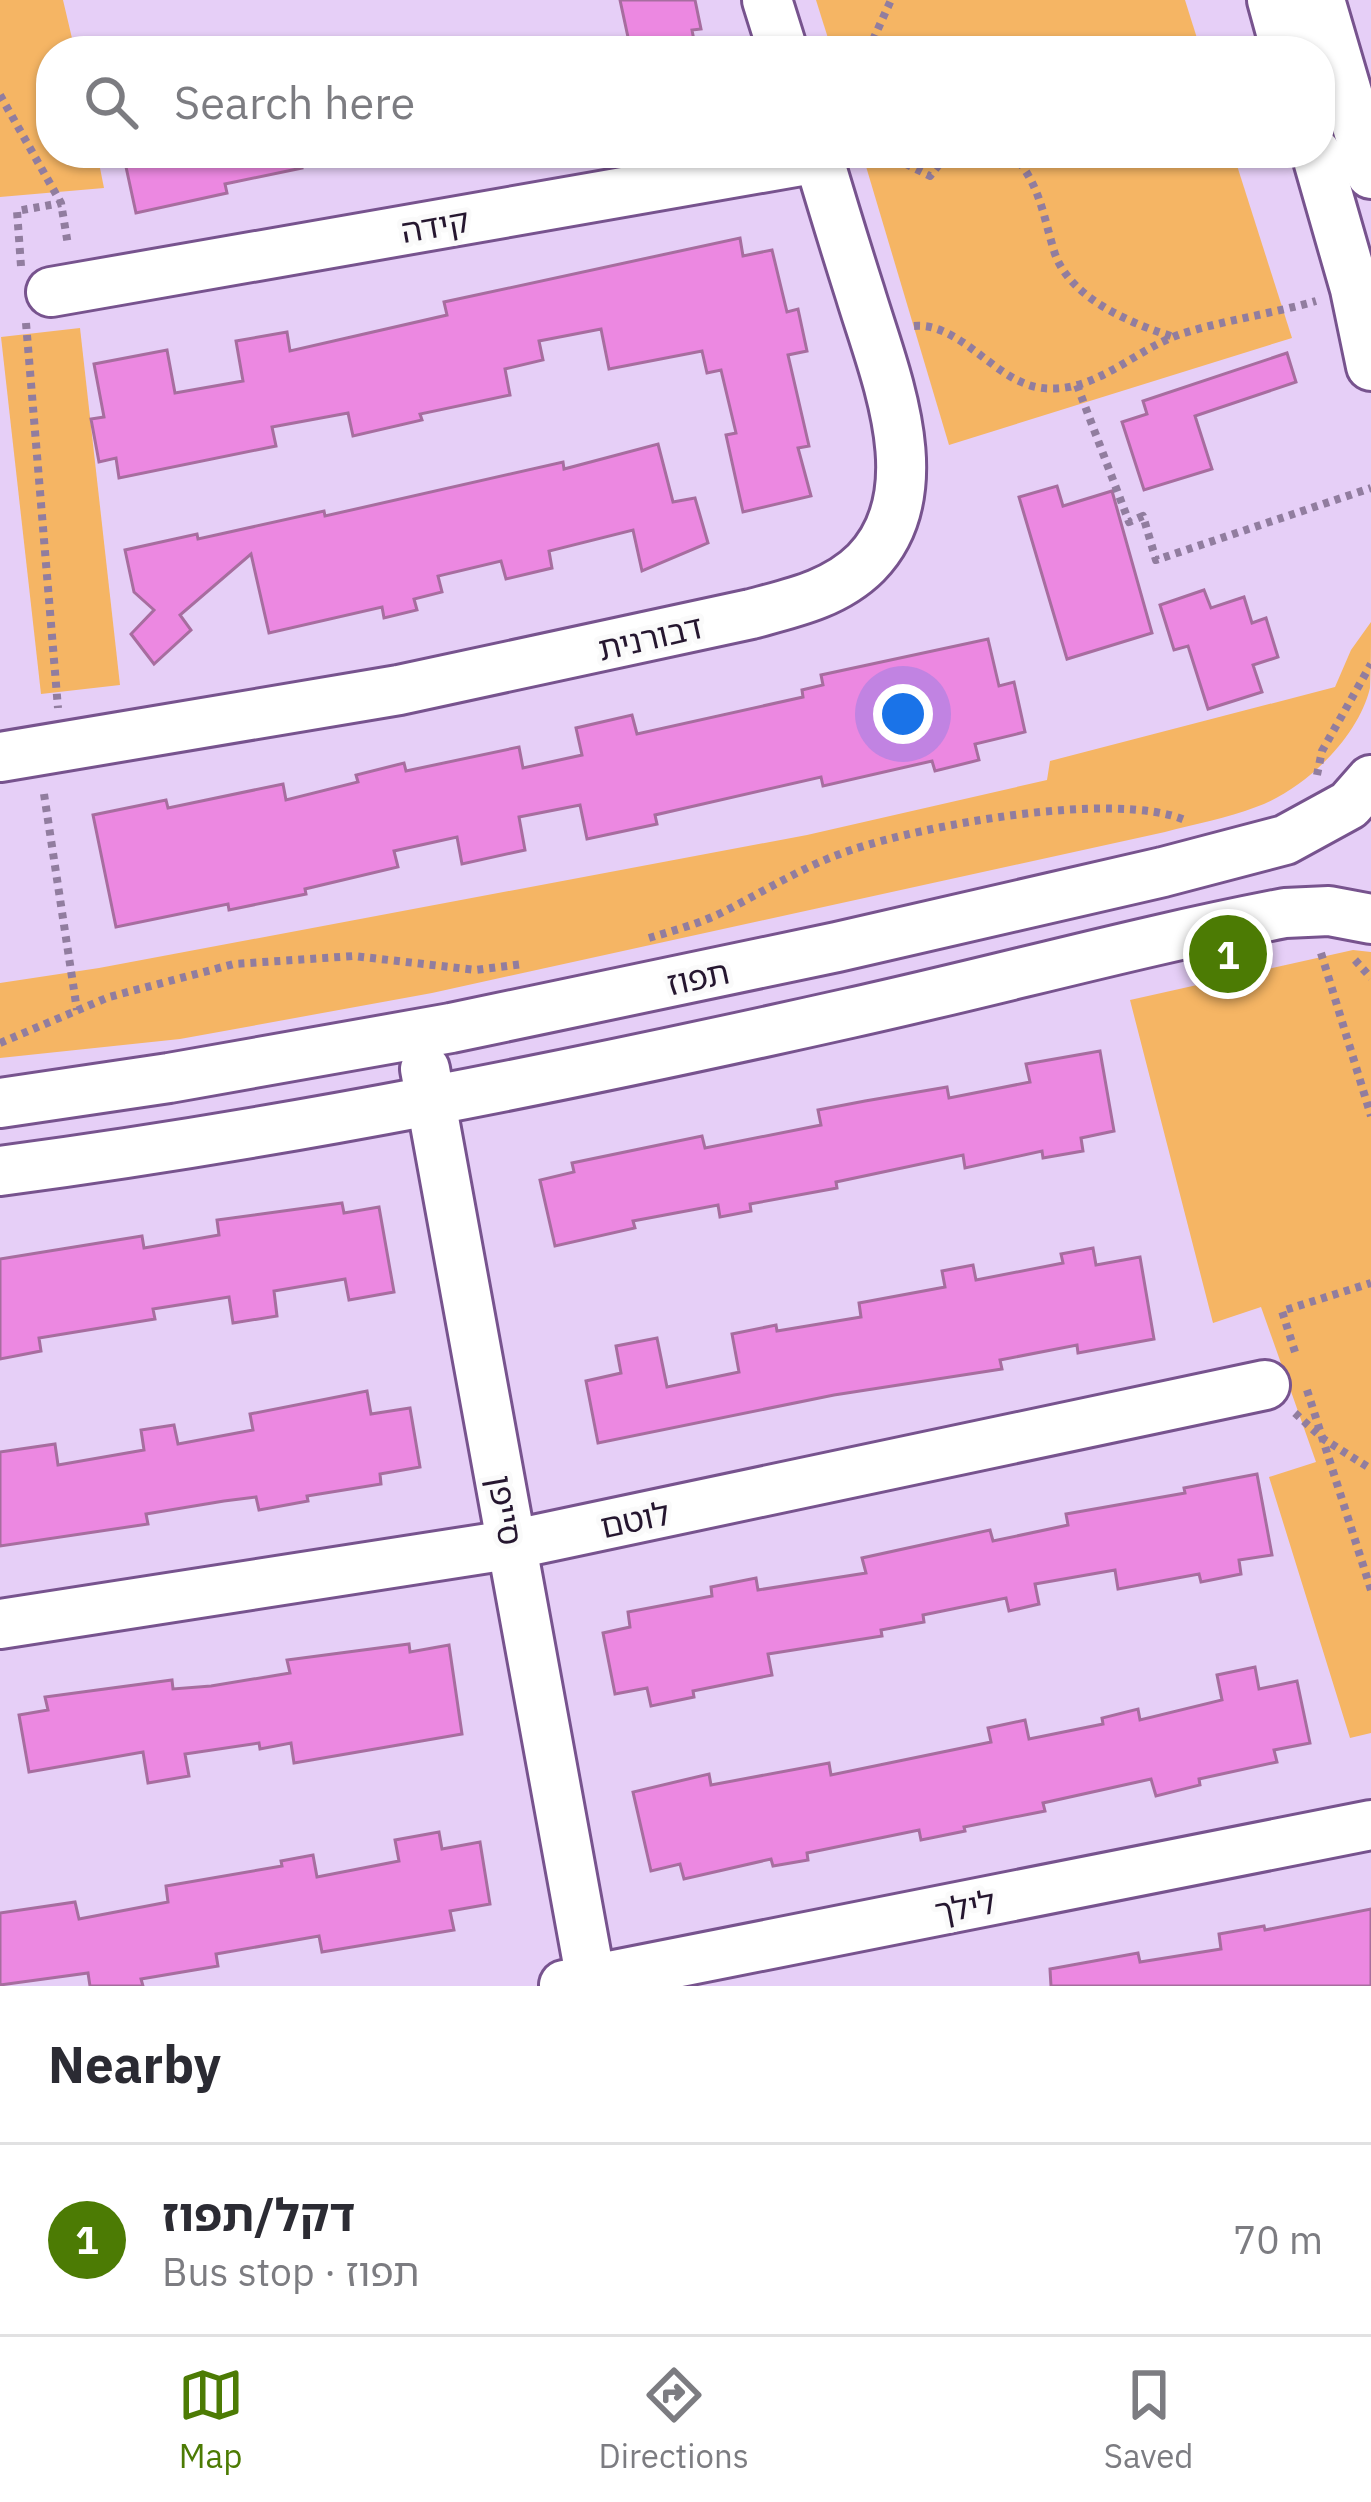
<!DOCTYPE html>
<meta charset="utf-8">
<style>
:root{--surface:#fff;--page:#f2f2f3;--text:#2b2b33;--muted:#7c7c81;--line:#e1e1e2;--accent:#4c7b04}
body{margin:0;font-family:"IBM Plex Sans","Noto Sans Hebrew",sans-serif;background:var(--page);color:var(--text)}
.you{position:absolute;left:903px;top:714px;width:42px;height:42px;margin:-30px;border:9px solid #fff;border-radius:50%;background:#1a73e8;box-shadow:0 0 0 18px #1a73e833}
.badge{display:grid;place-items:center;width:78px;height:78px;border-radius:50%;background:var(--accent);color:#fff;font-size:39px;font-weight:700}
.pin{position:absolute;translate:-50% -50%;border:6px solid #fff;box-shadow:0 3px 12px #0006}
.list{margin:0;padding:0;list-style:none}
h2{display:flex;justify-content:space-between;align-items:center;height:156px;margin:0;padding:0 48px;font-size:51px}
h2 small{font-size:39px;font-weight:400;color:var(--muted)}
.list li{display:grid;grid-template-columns:78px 1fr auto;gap:36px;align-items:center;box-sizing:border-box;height:192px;padding:0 48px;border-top:3px solid var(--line)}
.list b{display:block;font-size:45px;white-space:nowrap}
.list p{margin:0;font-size:39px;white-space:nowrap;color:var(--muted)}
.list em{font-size:39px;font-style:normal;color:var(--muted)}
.icon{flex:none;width:66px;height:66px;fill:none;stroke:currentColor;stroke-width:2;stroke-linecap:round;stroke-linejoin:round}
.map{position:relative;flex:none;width:1371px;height:1986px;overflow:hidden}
.search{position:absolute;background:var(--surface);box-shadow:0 3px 9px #0004;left:36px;right:36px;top:36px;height:132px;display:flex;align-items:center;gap:30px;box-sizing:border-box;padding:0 42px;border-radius:48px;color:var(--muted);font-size:45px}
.sheet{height:348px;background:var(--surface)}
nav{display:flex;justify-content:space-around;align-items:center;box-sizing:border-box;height:168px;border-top:3px solid var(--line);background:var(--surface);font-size:33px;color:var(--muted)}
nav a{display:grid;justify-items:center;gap:6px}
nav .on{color:var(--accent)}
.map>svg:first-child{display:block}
.green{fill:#f5b564}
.building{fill:#ec88e1;stroke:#a76d9f;stroke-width:3}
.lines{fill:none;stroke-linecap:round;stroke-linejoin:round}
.minor-casing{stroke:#77538e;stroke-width:54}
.path{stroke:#917d9f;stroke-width:8;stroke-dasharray:6 6;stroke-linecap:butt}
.minor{stroke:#fff;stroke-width:48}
.labels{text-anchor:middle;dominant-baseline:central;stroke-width:10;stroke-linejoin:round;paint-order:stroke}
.street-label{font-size:33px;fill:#25162f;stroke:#fafafa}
</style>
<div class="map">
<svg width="1371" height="1986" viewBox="0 0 1371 1986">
<rect width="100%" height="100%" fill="#e6cff7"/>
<g class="green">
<polygon points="0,0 63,0 75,51 51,51 51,153 97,153 104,188 0,197"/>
<polygon points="816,0 1185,0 1201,51 832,51"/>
<polygon points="862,153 1233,153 1292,338 949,445"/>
<polygon points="80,328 120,685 41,694 1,337"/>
<path d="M1371 622C1371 643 1371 668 1370 688 1358 738 1304 790 1256 807 1227 818 1195 824 1165 832L432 993 180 1039 0 1058V983L99 968 807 835 1047 780 1050 761 1335 687 1351 650Z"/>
<polygon points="1353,950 1371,952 1371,1733 1350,1738 1269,1477 1316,1462 1261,1307 1213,1323 1130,1000"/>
</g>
<g class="building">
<polygon points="620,0 695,0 701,29 692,30 696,51 631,51"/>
<polygon points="123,153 300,153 302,168 225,184 227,193 136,213"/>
<polygon points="740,238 743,256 772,250 787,312 798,309 807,351 788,355 809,446 798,448 811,496 743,512 726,435 736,433 721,370 707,373 702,351 609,369 601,329 539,341 543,360 505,369 510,395 420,414 422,420 353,436 348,413 272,427 276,446 119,478 116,458 99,462 91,419 104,417 94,364 167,350 175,393 243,381 236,341 287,332 290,351 447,315 444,302"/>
<polygon points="1287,353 1296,382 1195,416 1212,469 1144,490 1122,422 1147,414 1143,401"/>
<polygon points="658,444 673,502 695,498 708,543 642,571 633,530 549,551 552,568 506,579 501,561 438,576 442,592 414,599 417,610 384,618 382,607 269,633 251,554 180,615 191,630 154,664 131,634 154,610 134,592 125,550 197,534 198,539 324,511 325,516 563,462 564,469"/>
<polygon points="1057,486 1063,506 1112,491 1152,633 1067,659 1019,497"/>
<polygon points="1204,590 1211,608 1244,597 1252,623 1266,618 1278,657 1253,665 1262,692 1208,709 1188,646 1174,650 1160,605"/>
<polygon points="988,639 999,686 1014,682 1025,732 975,744 979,760 935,771 932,761 823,786 821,777 655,815 657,824 587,839 580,805 519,817 525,850 462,864 457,837 394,851 398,867 305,889 306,894 229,910 228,904 116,927 93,815 166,800 168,808 283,784 286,800 358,782 356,775 404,763 406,771 519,747 523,768 582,755 576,728 632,715 637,734 803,697 802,690 823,685 821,675"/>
<polygon points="1100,1051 1114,1131 1081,1138 1083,1151 1043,1158 1042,1151 965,1168 963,1155 836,1182 837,1188 750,1204 751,1211 720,1217 718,1205 633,1221 635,1228 555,1246 540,1180 574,1172 572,1163 702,1136 705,1148 821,1125 818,1110 865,1101 947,1087 949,1098 1030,1082 1026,1064"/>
<polygon points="342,1203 344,1213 379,1207 394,1292 349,1300 345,1279 274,1291 277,1316 233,1323 229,1297 153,1309 155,1319 39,1338 41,1351 0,1359 0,1259 142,1236 144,1248 219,1235 217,1220"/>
<polygon points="1093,1248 1096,1265 1140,1257 1154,1339 1078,1353 1077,1345 1000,1360 1002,1369 834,1395 598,1443 586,1381 621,1373 616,1346 657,1338 667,1387 739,1372 732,1334 776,1325 777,1331 861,1317 859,1303 945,1287 942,1271 973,1265 976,1280 1063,1263 1061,1254"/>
<polygon points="367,1391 371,1414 410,1408 420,1467 380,1474 381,1484 307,1496 308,1501 259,1510 256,1497 224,1501 146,1514 148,1524 0,1546 0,1452 55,1444 58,1465 144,1450 141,1430 174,1425 178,1444 253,1430 250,1414"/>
<polygon points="1257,1474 1272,1555 1239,1560 1241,1574 1201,1582 1199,1574 1118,1589 1115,1570 1035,1584 1039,1604 1009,1611 1006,1598 923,1615 924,1622 881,1630 882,1636 768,1654 772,1675 693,1691 694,1697 651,1706 647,1688 615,1694 603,1633 630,1627 628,1612 712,1596 711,1587 756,1578 758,1590 866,1573 862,1558 990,1530 993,1541 1068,1525 1066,1514 1185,1493 1184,1488"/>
<polygon points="409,1644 410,1652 449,1645 462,1734 294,1763 291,1743 260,1749 259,1743 185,1754 189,1776 148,1783 143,1752 29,1772 19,1715 48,1710 45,1697 172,1680 173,1689 211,1686 290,1673 287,1660"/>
<polygon points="1255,1667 1259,1689 1297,1681 1310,1743 1274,1750 1277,1762 1199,1779 1200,1785 1156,1796 1151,1779 1043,1803 1045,1811 964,1827 965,1831 921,1840 919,1830 807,1853 808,1860 773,1866 771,1859 684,1879 680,1864 651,1871 633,1792 709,1774 711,1785 829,1763 831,1775 991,1742 988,1728 1025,1720 1029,1739 1103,1724 1102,1718 1138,1709 1140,1720 1222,1700 1217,1675"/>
<polygon points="439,1832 442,1849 480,1842 490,1904 450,1911 454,1930 322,1952 319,1936 216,1954 218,1966 141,1979 143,1986 90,1986 88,1973 0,1985 0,1913 75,1902 79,1919 168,1902 166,1886 282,1866 281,1861 313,1855 317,1877 399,1861 395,1840"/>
<polygon points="1371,1909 1371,1986 1051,1986 1050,1969 1138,1953 1140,1962 1221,1949 1219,1934 1264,1926 1265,1930"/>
</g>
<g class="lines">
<g class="minor-casing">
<g id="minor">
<polyline points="767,0 783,51"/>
<polyline points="1272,0 1286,51"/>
<polyline points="1320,0 1371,174"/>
<polyline points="1316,153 1355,289 1371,366"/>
<polyline points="51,292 818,158"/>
<path d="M0 757 399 690 751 614C792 603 835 594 866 563 936 491 884 373 860 293 845 246 831 200 817 153"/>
<polyline points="425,1069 592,1986"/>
<polyline points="0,1103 169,1078 451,1028 837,947 1163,872 1285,840 1349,805 1371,780"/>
<path d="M0 1171C286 1133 569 1076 850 1013 995 981 1139 941 1285 913L1329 911 1371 919"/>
<polyline points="0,1624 515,1544 1265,1385"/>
<polyline points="564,1985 1371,1825"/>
</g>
</g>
<g class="path">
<polyline points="868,51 891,0"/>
<polyline points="0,95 61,203 68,245"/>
<polyline points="884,153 930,176 948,153"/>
<path d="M1011 153C1040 182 1043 216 1055 254 1071 299 1132 324 1174 337"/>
<polyline points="21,266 17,211 61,203"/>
<polyline points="26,323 58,708"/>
<path d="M914 326C959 322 993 378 1036 387 1091 398 1133 350 1181 334 1225 320 1271 314 1316 301"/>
<polyline points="1077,385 1129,522 1143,516 1156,560 1371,488"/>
<polyline points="1317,775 1322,751 1371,664"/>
<polyline points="44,794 77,1010"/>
<path d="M649 938C675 930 702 923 727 910 768 889 806 865 851 850 926 825 1113 790 1185 820"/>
<polyline points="1321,953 1371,1116"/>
<polyline points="1355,960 1371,978"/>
<polyline points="0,1043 109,997 234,964 354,956 476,970 523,964"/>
<polyline points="1295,1352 1282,1311 1371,1283"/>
<polyline points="1307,1390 1371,1590"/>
<polyline points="1295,1413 1322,1438 1371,1469"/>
</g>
<use href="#minor" class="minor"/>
</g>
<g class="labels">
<g class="street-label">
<text transform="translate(435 225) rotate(-10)">קידה</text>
<text transform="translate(650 637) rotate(-13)">דבורנית</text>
<text transform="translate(698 977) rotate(-12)">תפוז</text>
<text transform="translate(506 1510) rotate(80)">סייפן</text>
<text transform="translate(635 1519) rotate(-12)">לוטם</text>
<text transform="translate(965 1906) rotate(-11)">לילך</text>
</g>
</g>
</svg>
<div class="you"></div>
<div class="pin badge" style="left:1228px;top:954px">1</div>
<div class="search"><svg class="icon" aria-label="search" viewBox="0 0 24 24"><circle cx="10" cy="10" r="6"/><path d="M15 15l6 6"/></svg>Search here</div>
</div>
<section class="sheet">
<h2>Nearby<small></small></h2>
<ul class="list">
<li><span class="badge">1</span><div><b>דקל/תפוז</b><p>Bus stop · תפוז</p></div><em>70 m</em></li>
</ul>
</section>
<nav>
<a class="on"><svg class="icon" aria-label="map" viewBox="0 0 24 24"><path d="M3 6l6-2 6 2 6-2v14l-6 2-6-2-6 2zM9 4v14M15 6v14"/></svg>Map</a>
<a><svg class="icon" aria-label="directions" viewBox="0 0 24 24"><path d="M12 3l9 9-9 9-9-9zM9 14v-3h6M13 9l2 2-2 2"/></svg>Directions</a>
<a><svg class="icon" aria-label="saved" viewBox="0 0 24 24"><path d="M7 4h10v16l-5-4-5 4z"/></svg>Saved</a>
</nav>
